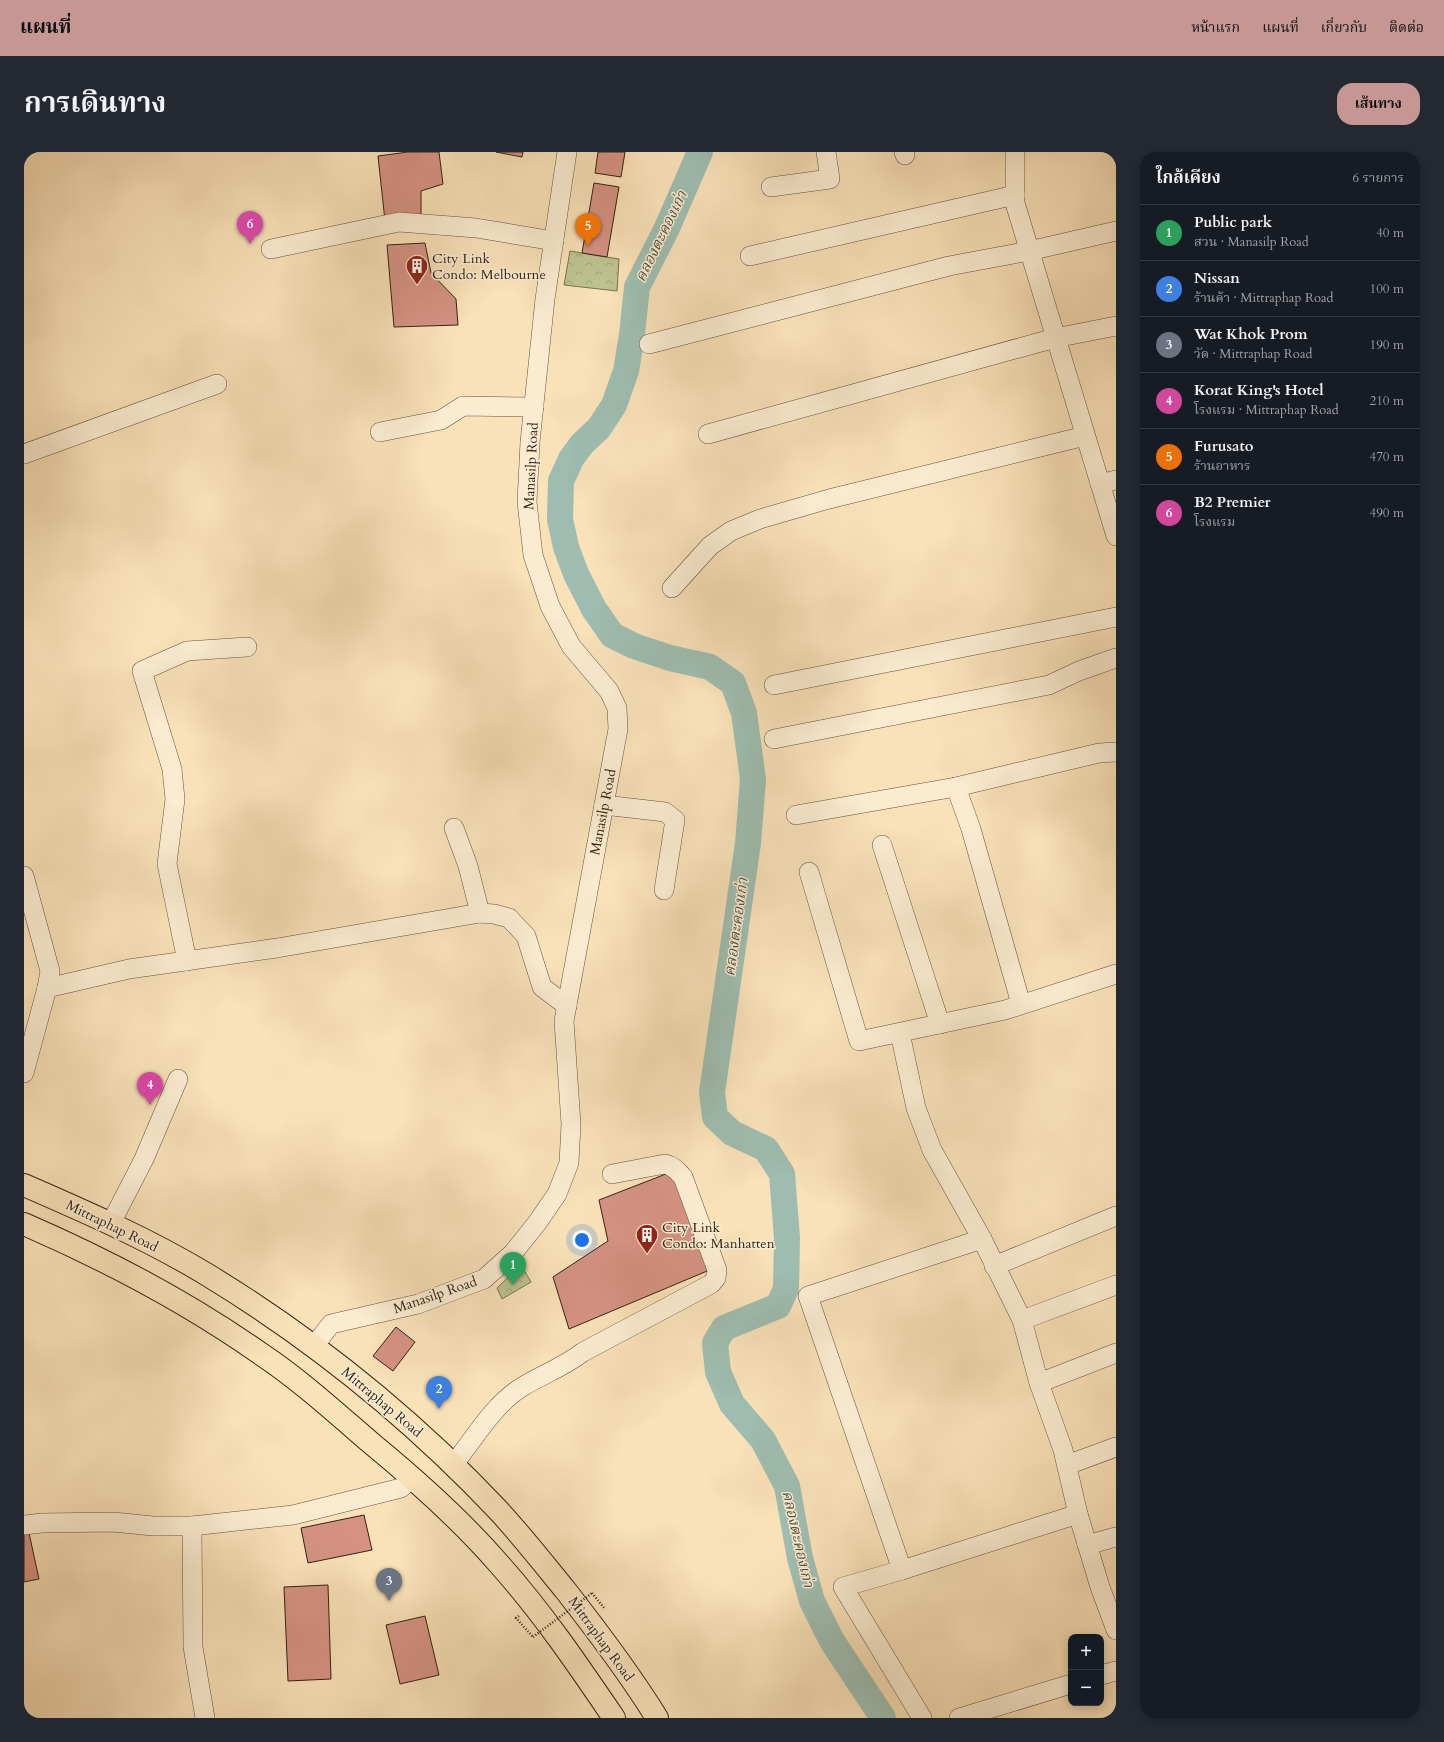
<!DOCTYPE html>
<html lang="th">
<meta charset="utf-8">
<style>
:root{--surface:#171b24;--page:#242831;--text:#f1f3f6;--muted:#9ea1a6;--line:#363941;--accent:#c59692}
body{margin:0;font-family:Cardo,"Noto Serif Thai",serif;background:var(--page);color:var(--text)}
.controls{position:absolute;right:12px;bottom:12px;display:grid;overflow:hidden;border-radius:8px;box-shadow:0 2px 10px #0003}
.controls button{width:36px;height:36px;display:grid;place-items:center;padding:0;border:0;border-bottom:1px solid var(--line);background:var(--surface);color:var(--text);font:20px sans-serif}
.you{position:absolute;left:558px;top:1088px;width:14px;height:14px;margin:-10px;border:3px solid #fff;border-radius:50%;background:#1a73e8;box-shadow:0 0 0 6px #1a73e833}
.badge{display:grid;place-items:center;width:26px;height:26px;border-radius:50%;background:var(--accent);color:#fff;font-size:13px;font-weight:700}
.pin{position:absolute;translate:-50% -33px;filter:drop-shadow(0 1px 2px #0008)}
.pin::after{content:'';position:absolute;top:21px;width:14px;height:12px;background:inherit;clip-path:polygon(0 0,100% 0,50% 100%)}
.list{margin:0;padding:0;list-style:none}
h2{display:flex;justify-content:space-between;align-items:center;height:52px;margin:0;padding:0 16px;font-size:17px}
h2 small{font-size:13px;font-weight:400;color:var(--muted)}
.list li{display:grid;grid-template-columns:26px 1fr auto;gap:12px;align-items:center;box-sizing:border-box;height:56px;padding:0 16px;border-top:1px solid var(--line)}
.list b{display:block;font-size:15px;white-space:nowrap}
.list p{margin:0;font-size:13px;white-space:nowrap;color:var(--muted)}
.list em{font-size:13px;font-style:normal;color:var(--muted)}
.map{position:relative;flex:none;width:1092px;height:1566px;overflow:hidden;border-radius:16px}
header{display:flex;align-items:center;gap:24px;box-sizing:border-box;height:56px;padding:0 20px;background:var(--accent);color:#111}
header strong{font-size:19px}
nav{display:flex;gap:22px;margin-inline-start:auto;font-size:14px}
.intro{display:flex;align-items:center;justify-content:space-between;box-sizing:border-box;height:96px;padding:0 24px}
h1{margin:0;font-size:28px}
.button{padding:10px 18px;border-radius:16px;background:var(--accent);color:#111;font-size:14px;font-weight:700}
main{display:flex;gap:24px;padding:0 24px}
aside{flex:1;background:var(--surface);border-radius:16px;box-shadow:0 2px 10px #0003}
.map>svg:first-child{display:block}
.park{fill:url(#park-crowns);stroke:#777252}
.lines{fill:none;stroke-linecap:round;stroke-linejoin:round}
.river{stroke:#9ebdb0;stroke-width:26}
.building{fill:#d59283;stroke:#322214}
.minor-casing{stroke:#64523d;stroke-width:20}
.highway-casing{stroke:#322214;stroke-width:24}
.path{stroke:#322214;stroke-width:2.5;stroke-dasharray:1 2;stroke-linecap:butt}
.minor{stroke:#fbecd1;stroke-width:19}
.highway{stroke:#f9e1b8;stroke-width:22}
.path-bridge{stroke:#322214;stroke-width:2.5;stroke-dasharray:1 2;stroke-linecap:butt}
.labels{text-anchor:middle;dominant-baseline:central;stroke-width:3;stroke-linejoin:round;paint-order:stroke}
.poi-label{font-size:14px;fill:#322214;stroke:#fbecd1;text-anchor:start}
.street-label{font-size:14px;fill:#322214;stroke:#fbecd1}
.water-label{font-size:15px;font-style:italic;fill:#525043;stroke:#fbecd1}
</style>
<header>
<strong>แผนที่</strong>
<nav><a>หน้าแรก</a><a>แผนที่</a><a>เกี่ยวกับ</a><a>ติดต่อ</a></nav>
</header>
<div class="intro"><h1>การเดินทาง</h1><a class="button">เส้นทาง</a></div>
<main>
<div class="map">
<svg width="1092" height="1566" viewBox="0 0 1092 1566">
<defs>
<pattern id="park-crowns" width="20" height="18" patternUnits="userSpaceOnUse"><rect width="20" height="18" fill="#bcc38f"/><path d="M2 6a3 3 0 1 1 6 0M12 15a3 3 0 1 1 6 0" fill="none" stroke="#a2a77a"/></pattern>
</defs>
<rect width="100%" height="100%" fill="#f9e1b8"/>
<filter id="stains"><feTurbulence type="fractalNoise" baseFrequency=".005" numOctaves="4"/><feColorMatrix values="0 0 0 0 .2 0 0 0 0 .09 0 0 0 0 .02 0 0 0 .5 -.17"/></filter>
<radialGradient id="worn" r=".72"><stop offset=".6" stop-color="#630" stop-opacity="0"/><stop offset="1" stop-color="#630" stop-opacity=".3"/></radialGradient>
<g class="park">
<polygon points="546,99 595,107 593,139 540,133"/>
<polygon points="497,1113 507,1130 478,1147 473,1136"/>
</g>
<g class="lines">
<polyline class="river" points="676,0 643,76 613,135 608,183 602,219 590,253 575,276 558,292 547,307 537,329 536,367 542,395 552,422 570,457 588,483 610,494 646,506 686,515 709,531 720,561 729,627 724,691 688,940 691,965 708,981 742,997 758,1022 763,1086 762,1137 754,1154 700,1176 691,1191 694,1220 708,1252 739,1288 763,1334 776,1406 788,1449 808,1489 859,1566"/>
</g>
<g class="building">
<polygon points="384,0 415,0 419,32 397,39 397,68 361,69 354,4"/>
<polygon points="472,0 499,0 498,5"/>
<polygon points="574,0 601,0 597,25 571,21"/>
<polygon points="570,31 595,35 583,105 558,101"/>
<polygon points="401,91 407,121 432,147 434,173 370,175 363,93"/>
<polygon points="647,1020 688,1117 545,1177 529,1125 584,1089 575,1048"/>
<polygon points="372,1175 391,1190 369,1219 349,1204"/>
<polygon points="340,1363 348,1398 284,1411 277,1376"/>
<polygon points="5,1381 15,1427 0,1430 0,1382"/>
<polygon points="304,1433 307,1527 264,1529 260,1435"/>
<polygon points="401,1464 415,1523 376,1532 362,1473"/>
</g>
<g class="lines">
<g class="minor-casing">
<g id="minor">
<polyline points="880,0 881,3"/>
<polyline points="991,0 991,51 1092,384"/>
<polyline points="747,35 806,27 802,0"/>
<polyline points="247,97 375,70 452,76 530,89"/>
<polyline points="726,104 991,43"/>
<polyline points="625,192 925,114 1005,99 1092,79"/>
<polyline points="356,280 417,268 439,254 510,255"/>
<polyline points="684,282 1031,186 1092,174"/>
<polyline points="0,302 193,232"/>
<polyline points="1076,332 1092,328"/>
<polyline points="648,436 686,394 707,379 736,367 805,347 1061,284"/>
<polyline points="750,533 1092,465"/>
<polyline points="750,587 1025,533 1055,519 1092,506"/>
<polyline points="932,635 947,677 997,852"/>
<polyline points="580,653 641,660 651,668 640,738"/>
<polyline points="772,663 932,635 1075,601 1092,600"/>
<polyline points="430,676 444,714 456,761"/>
<polyline points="858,693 916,872"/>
<polyline points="785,720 835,889 981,858 1092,822"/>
<polyline points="0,724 26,819 23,836"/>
<polyline points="163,809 143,712 151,647 148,617 118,519 163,499 223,495"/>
<polyline points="876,881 892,956 908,998 958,1087 998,1168 1015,1231 1039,1298 1054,1362 1076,1435 1092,1478"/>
<polyline points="0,921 23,836 105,817 253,796 456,761 470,762 485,766 502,784 518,835 543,854"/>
<polyline points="87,1071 120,1007 154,927"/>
<polyline points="970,1114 1092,1064"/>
<polyline points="998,1168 1092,1133"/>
<polyline points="290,1194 307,1172 394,1152 460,1127 489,1101 513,1071 533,1042 545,1011 547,972 540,869 594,577 593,556 585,539 547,494 526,454 509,403 503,350 506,290 521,147 543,0"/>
<polyline points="1015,1231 1092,1201"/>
<path d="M429 1313C450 1287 469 1253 498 1235 519 1222 538 1216 559 1200L687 1132 692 1126 693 1118 659 1025C653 1019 650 1014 641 1012L588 1022"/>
<polyline points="1043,1313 1092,1295"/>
<polyline points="0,1373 18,1371 89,1370 129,1374 168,1374 269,1363 377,1336 388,1325"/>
<polyline points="168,1374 169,1495 181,1566"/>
<polyline points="1063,1393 1092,1385"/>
<polyline points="878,1418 784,1144 958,1087"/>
<polyline points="1077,1523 1092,1519"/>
<polyline points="898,1566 819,1435 878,1418 1054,1362"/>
<polyline points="935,1566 1047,1532"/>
</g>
</g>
<g class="highway-casing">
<g id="highway">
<path d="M0 1033C62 1060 124 1087 182 1122 289 1187 388 1267 474 1358 498 1384 520 1412 542 1439 574 1480 606 1522 633 1566"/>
<path d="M0 1072C83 1108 163 1150 237 1202 276 1228 311 1260 347 1291 392 1328 437 1368 475 1412 518 1460 554 1513 590 1566"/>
</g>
</g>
<g class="path">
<polyline points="568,1441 581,1457"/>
<polyline points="495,1464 492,1466 509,1485"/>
</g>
<use href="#minor" class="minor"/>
<use href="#highway" class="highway"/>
<polyline class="path-bridge" points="509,1485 568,1441"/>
</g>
<defs>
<g id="building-pin" transform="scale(1.15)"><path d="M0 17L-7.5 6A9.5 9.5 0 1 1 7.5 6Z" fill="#8f2418" stroke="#fbecd1"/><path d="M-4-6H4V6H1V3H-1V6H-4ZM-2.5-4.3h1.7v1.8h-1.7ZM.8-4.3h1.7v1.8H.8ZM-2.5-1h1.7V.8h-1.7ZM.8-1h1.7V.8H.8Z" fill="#fff"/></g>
</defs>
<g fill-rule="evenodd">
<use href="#building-pin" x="393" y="114"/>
<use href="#building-pin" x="623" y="1083"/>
</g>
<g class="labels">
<g class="poi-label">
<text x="408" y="106">City Link<tspan x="408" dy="16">Condo: Melbourne</tspan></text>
<text x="638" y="1075">City Link<tspan x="638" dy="16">Condo: Manhatten</tspan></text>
</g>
<g class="street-label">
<text transform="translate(507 314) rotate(-87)">Manasilp Road</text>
<text transform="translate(579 660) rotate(-79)">Manasilp Road</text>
<text transform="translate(88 1074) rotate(26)">Mittraphap Road</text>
<text transform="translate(411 1143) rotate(-19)">Manasilp Road</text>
<text transform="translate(358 1250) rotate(40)">Mittraphap Road</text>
<text transform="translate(577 1487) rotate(54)">Mittraphap Road</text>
</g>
<g class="water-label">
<text transform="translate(637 84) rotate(-64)">คลองตะคองเก่า</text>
<text transform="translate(712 775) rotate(-82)">คลองตะคองเก่า</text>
<text transform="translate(774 1387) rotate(77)">คลองตะคองเก่า</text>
</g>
</g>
<rect width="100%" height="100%" filter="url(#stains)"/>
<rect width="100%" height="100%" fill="url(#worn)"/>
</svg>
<div class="controls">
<button>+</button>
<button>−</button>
</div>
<div class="you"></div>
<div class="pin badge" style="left:489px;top:1133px;background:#2e9e5b">1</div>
<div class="pin badge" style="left:415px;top:1257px;background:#3f7fe0">2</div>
<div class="pin badge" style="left:365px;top:1449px;background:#6b7280">3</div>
<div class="pin badge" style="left:126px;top:953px;background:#d1479c">4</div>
<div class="pin badge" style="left:564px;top:94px;background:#e8710a">5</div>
<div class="pin badge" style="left:226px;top:92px;background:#d1479c">6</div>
</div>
<aside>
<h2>ใกล้เคียง<small>6 รายการ</small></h2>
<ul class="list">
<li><span class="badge" style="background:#2e9e5b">1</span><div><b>Public park</b><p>สวน · Manasilp Road</p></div><em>40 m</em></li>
<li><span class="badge" style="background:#3f7fe0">2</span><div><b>Nissan</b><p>ร้านค้า · Mittraphap Road</p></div><em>100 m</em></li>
<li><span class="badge" style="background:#6b7280">3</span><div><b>Wat Khok Prom</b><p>วัด · Mittraphap Road</p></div><em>190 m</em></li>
<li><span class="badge" style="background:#d1479c">4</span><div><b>Korat King's Hotel</b><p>โรงแรม · Mittraphap Road</p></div><em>210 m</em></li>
<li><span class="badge" style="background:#e8710a">5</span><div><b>Furusato</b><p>ร้านอาหาร</p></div><em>470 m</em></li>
<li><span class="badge" style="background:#d1479c">6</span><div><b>B2 Premier</b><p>โรงแรม</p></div><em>490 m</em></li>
</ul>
</aside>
</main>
